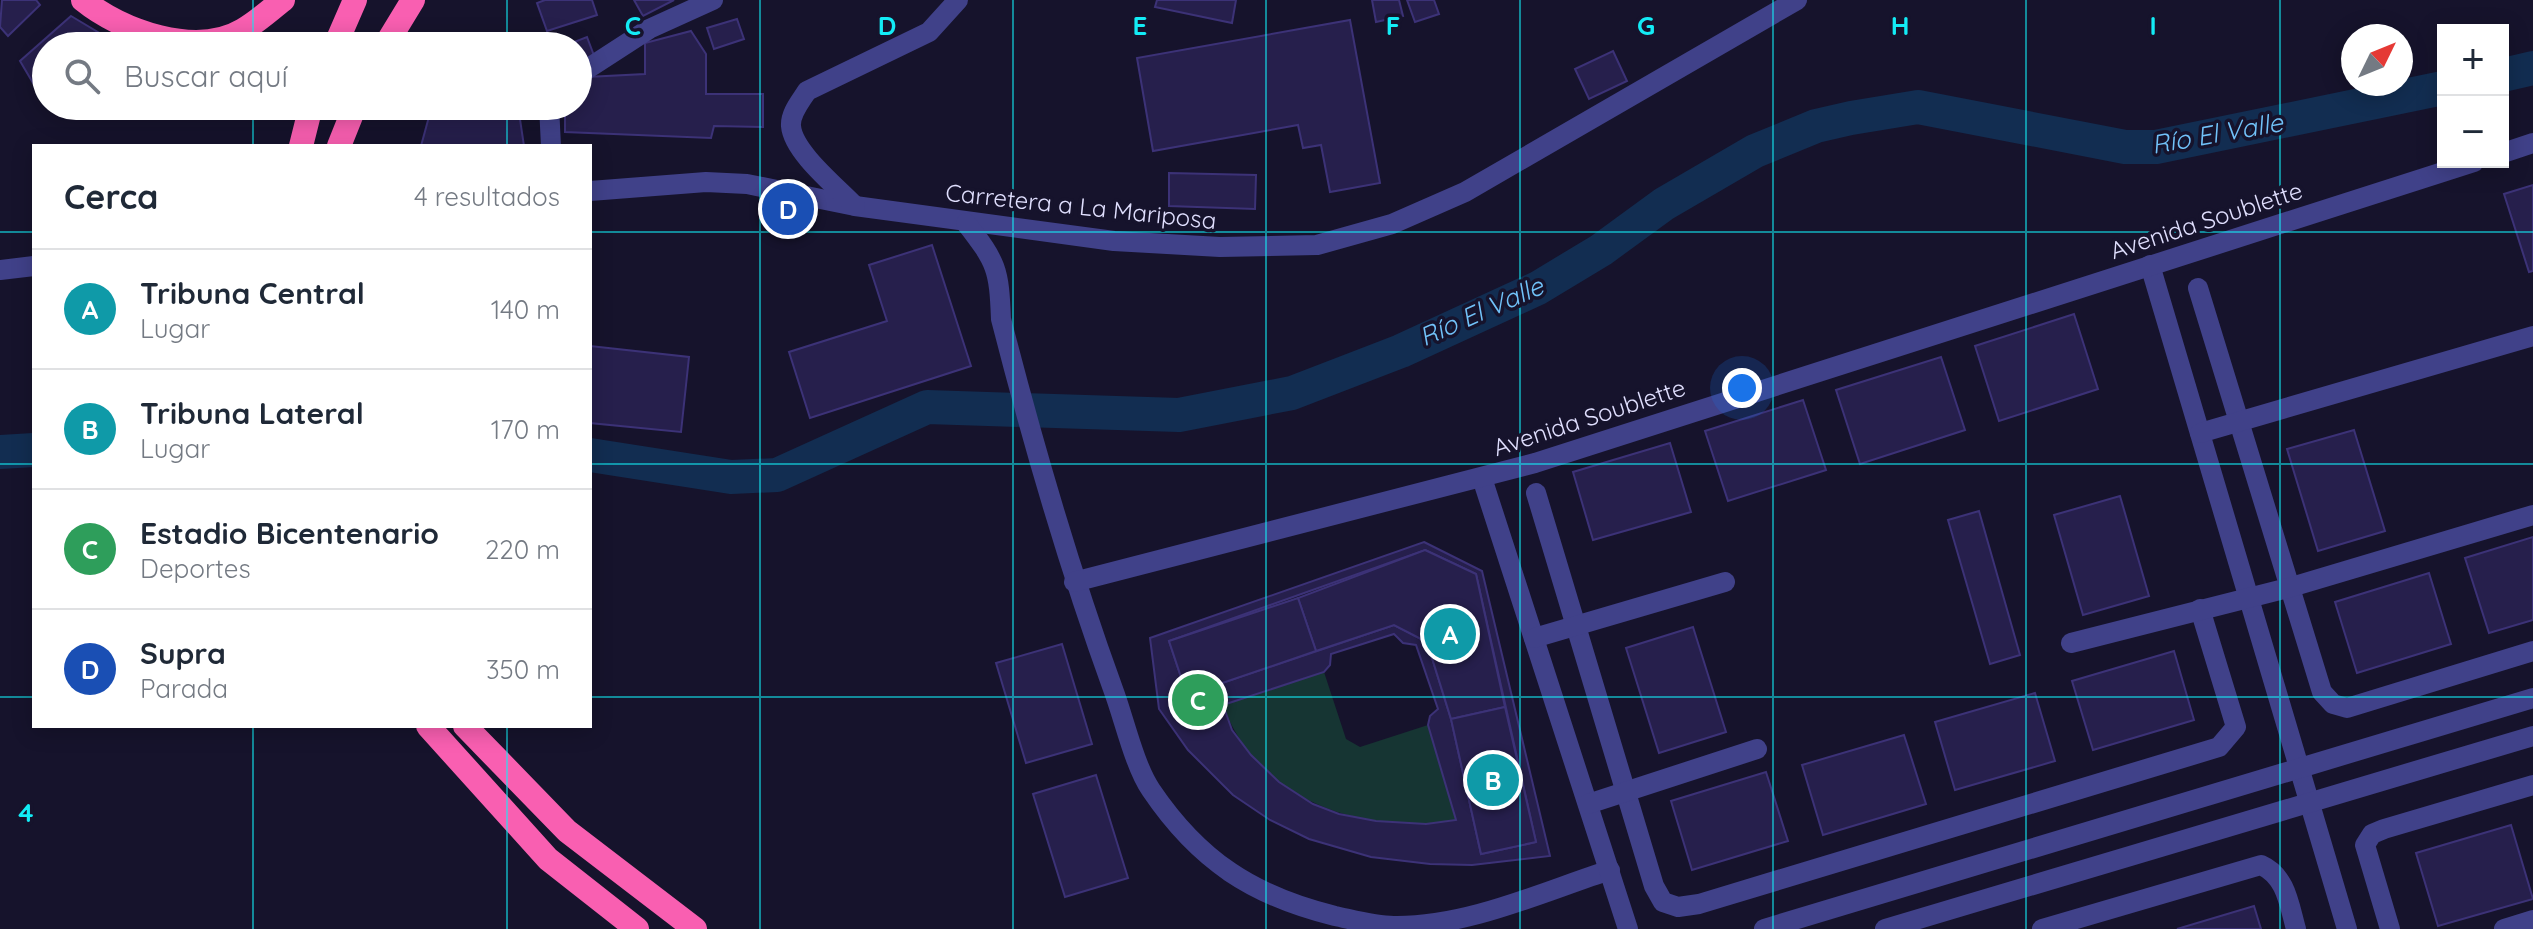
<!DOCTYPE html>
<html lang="es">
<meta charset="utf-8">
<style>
:root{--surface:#fff;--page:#f2f2f3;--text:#1f2937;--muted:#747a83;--line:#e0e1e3;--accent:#1a73e8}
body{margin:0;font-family:Quicksand,sans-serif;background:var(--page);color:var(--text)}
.controls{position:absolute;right:24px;top:24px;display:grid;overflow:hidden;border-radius:0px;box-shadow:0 4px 20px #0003}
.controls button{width:72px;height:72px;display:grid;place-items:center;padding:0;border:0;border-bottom:2px solid var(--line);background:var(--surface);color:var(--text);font:40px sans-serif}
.compass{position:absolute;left:2341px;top:24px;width:72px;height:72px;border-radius:50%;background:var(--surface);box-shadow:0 4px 20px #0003;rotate:47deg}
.you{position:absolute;left:1742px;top:388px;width:28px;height:28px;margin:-20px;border:6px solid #fff;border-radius:50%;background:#1a73e8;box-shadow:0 0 0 12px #1a73e833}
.badge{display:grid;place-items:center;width:52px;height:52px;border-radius:50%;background:var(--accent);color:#fff;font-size:26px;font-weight:700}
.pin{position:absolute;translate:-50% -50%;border:4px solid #fff;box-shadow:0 2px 8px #0006}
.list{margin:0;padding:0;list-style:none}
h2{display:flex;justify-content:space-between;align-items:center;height:104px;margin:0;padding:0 32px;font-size:34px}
h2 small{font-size:26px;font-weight:400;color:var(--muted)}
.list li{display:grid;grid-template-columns:52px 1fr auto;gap:24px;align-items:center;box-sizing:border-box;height:120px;padding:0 32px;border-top:2px solid var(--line)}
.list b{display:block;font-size:30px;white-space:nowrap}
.list p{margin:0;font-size:26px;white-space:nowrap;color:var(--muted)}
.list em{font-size:26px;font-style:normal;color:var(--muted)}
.icon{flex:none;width:44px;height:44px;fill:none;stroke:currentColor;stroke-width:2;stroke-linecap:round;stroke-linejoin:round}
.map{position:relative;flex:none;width:2533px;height:929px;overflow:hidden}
.search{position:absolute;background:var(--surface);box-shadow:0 4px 20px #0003;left:32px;top:32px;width:560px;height:88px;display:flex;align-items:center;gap:20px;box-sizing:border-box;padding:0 28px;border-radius:44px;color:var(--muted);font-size:30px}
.panel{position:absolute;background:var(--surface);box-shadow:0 4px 20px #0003;left:32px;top:144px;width:560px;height:584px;border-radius:0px}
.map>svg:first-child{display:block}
.green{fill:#163533}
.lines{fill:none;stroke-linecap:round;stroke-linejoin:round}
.river{stroke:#122d51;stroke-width:34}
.building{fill:#261f4c;stroke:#3c3277;stroke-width:2;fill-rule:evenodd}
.minor{stroke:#404189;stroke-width:20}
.highway{stroke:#f95fb1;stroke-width:24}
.grid{fill:none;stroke:#13ecf6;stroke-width:2;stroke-opacity:0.55}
.labels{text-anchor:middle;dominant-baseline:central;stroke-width:7;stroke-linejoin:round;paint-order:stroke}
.street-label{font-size:24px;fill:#e0dffe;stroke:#16132c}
.water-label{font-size:26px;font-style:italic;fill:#71c2f9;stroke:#16132c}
.grid-label{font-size:26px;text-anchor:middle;font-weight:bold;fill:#13ecf6;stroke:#16132c;stroke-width:7;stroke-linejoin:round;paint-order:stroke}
</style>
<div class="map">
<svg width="2533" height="929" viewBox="0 0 2533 929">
<rect width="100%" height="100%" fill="#16132c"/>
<path class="green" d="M1324 672 1346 739 1360 747 1428 725 1456 820C1362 836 1257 800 1223 705Z"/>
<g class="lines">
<g class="river">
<polyline points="2503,75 2533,68"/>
<polyline points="0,452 34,450"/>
<polyline points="590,455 731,477 777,475 927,407 1179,415 1292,393 1401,351 1538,288 1601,250 1664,204 1755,151 1816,126 1851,118 1918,107 2125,147 2156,147 2443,88"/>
</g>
</g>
<g class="building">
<polygon points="2,0 36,0 40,5 8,36 0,27"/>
<polygon points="545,0 592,0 597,15 547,31 537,3"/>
<polygon points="634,0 674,0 643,16"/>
<polygon points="1157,0 1236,0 1232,23 1155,7"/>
<polygon points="1372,0 1399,0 1403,16 1376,22"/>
<polygon points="1407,0 1434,0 1439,14 1415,22"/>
<polygon points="71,16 108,38 129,46 46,46 46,90 33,83 20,61"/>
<polygon points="737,19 744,39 714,49 707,28"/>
<polygon points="1350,20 1380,183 1330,192 1321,145 1303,148 1298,125 1153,151 1137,58"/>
<polygon points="691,31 706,54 706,94 763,94 763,127 714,126 711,138 565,132 565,106 578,106 578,96 586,96 587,77 645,74 645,43"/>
<polygon points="587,37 596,61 578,68 578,46 564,46"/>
<polygon points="1613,51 1627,81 1589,99 1575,69"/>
<polygon points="490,106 518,106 524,146 421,146 430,113"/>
<polygon points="1169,173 1256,175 1255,209 1169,206"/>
<polygon points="2533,185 2533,271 2529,272 2504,194"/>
<polygon points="932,245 971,366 810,418 789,352 887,321 869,265"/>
<polygon points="2074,314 2098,389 1999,421 1975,346"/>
<polygon points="590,346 689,357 681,432 590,423"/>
<polygon points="1941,357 1965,430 1860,464 1836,390"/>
<polygon points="1803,400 1826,470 1728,501 1705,431"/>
<polygon points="2354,430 2385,531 2318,551 2287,449"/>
<polygon points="1670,443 1691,512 1593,540 1573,472"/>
<polygon points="2120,496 2149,596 2083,615 2054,515"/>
<polygon points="1979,511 2020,655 1990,664 1948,520"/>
<polygon points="2533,537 2533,620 2489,633 2465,558"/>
<path d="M1424 542 1482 571 1550 856 1472 865 1430 864 1371 857 1309 839 1270 820 1233 795 1188 750 1159 709 1150 638ZM1425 550 1476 574 1536 842 1481 854 1451 719 1427 642 1394 625 1187 695 1169 641ZM1394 634 1403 643 1416 645 1438 709 1430 716 1428 725 1456 820 1426 824 1376 821 1339 814 1313 804 1279 782 1251 755 1232 730 1223 705 1324 672 1330 665 1331 654Z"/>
<polygon points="1425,550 1476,574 1505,707 1451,719 1427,642 1394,625 1316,651 1298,598"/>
<polygon points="2429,573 2451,644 2357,673 2335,602"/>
<polygon points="1298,598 1316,651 1187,695 1169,641"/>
<polygon points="1693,627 1726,732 1659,753 1626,648"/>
<polygon points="1062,644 1092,744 1026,763 996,663"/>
<polygon points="2174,651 2194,720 2093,750 2072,681"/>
<polygon points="2035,693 2055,761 1955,790 1935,722"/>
<polygon points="1505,707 1536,842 1481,854 1451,719"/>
<polygon points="1904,735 1926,804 1823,835 1802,765"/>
<polygon points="1766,772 1788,841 1692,870 1671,801"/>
<polygon points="1096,775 1128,878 1065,897 1033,794"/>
<polygon points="2511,825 2533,899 2438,926 2416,853"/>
<polygon points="2254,906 2261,929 2177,929"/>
</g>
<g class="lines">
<g class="minor">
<polyline points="578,75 649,29 713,0"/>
<polyline points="549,106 551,146"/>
<polyline points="2503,153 2533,143"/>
<polyline points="590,191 706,182 747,184 855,206 1114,241 1220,247 1317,245 1392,224 1465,192 1797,0"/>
<path d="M855 206C837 187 793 152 791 126 790 113 801 101 807 91L929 32 958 0"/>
<path d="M966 223C997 263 999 269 1001 319 1033 444 1069 568 1113 689 1124 718 1134 765 1151 790 1199 861 1253 896 1335 916 1354 920 1375 926 1394 926 1467 927 1542 892 1610 870"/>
<polyline points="2150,265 2347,929"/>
<polyline points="0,270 34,266"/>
<polyline points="2198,288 2322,692 2333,704 2347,708 2533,651"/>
<polyline points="2200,433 2533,336"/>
<polyline points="1482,478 1628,929"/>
<polyline points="1536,493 1654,886 1663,902 1678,907 1699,904 2219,747 2236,727 2200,609"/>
<polyline points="1074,582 1535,463 2474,162"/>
<polyline points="1534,638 1725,582"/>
<polyline points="2071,643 2288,588 2533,515"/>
<polyline points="1588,804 1757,749"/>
<polyline points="1764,929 2533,698"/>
<polyline points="1885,929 2533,736"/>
<path d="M2042 929 2261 865C2286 876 2289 904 2296 929"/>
<polyline points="2390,929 2365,845 2372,834 2384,829 2533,785"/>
<polyline points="2504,929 2533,920"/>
</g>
<g class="highway">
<path d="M83 0C121 31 196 58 243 30 257 22 270 10 283 0"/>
<polyline points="335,46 355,0"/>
<polyline points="385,46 413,0"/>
<polyline points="301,146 311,106"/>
<polyline points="339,146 355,106"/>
<polyline points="428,726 548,859 637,929"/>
<polyline points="465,726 567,831 695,929"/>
</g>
</g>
<path class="grid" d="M253 0V46M507 0V46M760 0V929M1013 0V929M1266 0V929M1520 0V929M1773 0V929M2026 0V929M2280 0V929M253 106V146M507 106V146M0 232H34M590 232H2533M0 464H34M590 464H2533M0 697H34M590 697H2533M253 726V929M507 726V929"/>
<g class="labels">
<g class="street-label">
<text transform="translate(1081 206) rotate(6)">Carretera a La Mariposa</text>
<text transform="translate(2206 220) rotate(-18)">Avenida Soublette</text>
<text transform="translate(1589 417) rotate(-18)">Avenida Soublette</text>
</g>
<g class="water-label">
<text transform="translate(2217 133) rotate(-10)">Río El Valle</text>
<text transform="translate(1481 311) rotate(-24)">Río El Valle</text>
</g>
</g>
<g class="grid-label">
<text x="633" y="35">C</text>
<text x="887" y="35">D</text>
<text x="1140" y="35">E</text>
<text x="1393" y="35">F</text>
<text x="1646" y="35">G</text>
<text x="1900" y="35">H</text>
<text x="2153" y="35">I</text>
<text x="26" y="822">4</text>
</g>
</svg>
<div class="controls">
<button>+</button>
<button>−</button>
</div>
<svg class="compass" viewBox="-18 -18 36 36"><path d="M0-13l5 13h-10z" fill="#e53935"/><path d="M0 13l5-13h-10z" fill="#747a83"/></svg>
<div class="you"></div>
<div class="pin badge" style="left:1450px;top:634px;background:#0f9aa8">A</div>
<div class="pin badge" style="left:1493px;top:780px;background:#0f9aa8">B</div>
<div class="pin badge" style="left:1198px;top:700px;background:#2e9e5b">C</div>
<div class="pin badge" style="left:788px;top:209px;background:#1a4fb4">D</div>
<div class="search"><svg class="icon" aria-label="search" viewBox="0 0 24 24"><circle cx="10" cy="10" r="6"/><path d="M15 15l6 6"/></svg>Buscar aquí</div>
<section class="panel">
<h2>Cerca<small>4 resultados</small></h2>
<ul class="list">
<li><span class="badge" style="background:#0f9aa8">A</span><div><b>Tribuna Central</b><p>Lugar</p></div><em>140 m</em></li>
<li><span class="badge" style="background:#0f9aa8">B</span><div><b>Tribuna Lateral</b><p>Lugar</p></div><em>170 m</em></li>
<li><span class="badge" style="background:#2e9e5b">C</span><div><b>Estadio Bicentenario</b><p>Deportes</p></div><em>220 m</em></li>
<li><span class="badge" style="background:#1a4fb4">D</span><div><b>Supra</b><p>Parada</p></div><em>350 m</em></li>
</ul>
</section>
</div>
